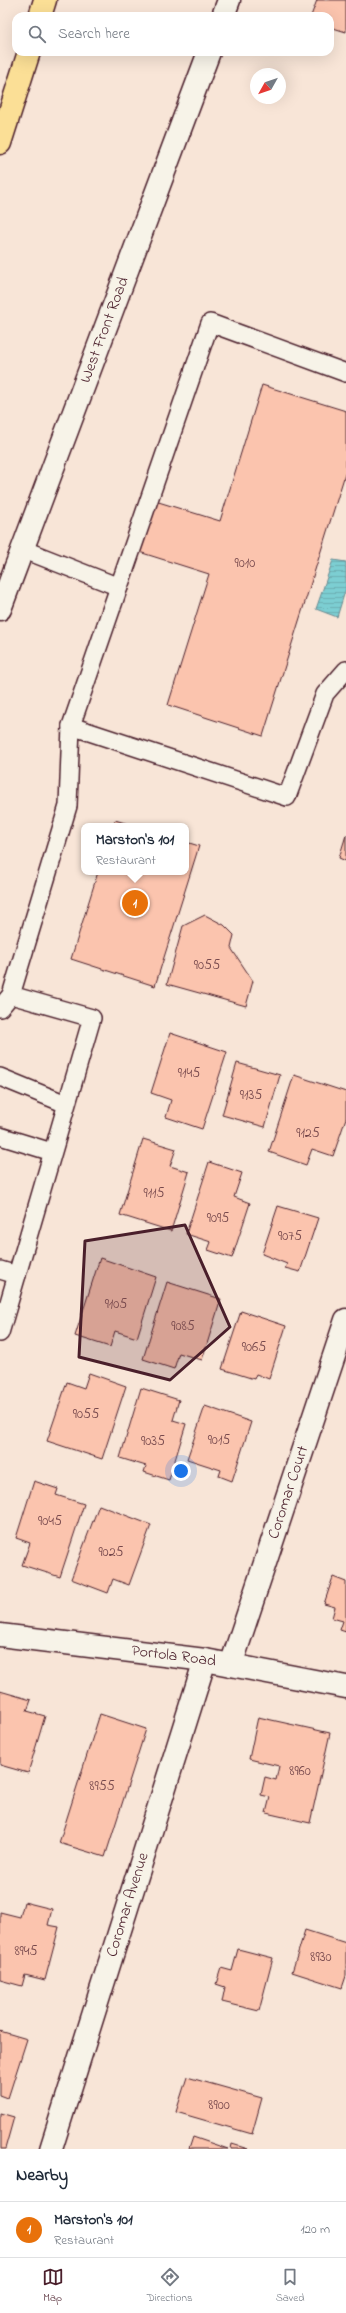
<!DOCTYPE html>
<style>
:root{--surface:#fff;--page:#f6f6f7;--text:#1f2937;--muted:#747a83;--line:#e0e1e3;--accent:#4a1f2b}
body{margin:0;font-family:"Indie Flower",sans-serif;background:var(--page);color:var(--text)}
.compass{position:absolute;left:250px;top:68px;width:36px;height:36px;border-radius:50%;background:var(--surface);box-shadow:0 4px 16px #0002;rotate:230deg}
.you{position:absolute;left:181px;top:1471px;width:14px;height:14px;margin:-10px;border:3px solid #fff;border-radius:50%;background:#1a73e8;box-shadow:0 0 0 6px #1a73e833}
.badge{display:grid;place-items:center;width:26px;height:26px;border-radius:50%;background:var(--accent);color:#fff;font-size:13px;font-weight:700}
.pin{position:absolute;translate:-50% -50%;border:2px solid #fff;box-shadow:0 1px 4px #0006}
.popup{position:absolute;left:81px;top:823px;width:108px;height:52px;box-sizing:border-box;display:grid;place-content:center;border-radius:8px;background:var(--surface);filter:drop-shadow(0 1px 3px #0005);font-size:13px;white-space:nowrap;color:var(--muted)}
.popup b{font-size:15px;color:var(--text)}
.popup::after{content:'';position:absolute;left:50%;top:100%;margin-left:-8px;border:8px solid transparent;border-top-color:var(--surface)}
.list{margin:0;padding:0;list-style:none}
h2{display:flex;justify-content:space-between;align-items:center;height:52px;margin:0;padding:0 16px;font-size:17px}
h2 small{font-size:13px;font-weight:400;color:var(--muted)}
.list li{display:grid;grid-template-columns:26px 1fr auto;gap:12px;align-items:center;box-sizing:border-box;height:56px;padding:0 16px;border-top:1px solid var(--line)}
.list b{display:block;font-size:15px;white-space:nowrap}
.list p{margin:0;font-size:13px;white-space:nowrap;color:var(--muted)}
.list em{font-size:13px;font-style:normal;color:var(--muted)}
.icon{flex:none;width:22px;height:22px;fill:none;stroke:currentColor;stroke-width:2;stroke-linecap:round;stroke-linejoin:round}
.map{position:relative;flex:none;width:346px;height:2149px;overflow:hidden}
.search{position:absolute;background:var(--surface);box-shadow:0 4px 16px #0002;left:12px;right:12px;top:12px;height:44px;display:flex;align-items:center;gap:10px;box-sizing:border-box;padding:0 14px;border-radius:12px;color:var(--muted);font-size:15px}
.sheet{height:108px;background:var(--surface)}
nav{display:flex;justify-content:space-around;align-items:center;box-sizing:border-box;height:56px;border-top:1px solid var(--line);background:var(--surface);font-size:11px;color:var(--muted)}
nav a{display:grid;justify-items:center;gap:2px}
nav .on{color:var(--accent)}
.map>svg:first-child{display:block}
.water{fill:url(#water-rules);stroke:#68888f}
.building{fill:#fbc4ae;stroke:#4a1f2b}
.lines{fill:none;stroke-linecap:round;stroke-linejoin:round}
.service-casing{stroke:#4a1f2b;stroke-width:20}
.minor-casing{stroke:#4a1f2b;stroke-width:25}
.tertiary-casing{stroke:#4a1f2b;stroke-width:25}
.motorway-casing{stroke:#4a1f2b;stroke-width:25}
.service{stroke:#f7f3e8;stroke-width:17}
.minor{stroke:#f7f3e8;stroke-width:22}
.tertiary{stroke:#f7f3e8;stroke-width:22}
.motorway{stroke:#fbdf96;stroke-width:22}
.marked{fill:#4a1f2b;fill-opacity:0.2;stroke:#4a1f2b;stroke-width:3;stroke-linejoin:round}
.labels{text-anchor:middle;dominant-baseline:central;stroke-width:3.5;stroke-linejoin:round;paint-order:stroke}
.number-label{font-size:14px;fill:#76484c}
.street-label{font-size:16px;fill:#4a1f2b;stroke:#f7f3e8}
</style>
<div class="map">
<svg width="346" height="2149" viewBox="0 0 346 2149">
<defs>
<pattern id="water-rules" width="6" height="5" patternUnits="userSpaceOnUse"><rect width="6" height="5" fill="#7cced2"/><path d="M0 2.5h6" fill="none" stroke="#6db0b4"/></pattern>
</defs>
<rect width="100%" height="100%" fill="#f8e5d7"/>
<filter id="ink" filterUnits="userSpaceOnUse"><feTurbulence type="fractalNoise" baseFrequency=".025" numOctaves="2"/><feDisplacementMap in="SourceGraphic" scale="8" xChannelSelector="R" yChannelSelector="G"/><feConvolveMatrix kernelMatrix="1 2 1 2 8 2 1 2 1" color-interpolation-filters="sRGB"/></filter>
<g filter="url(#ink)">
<polygon class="water" points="333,560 346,562 346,588 337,617 316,609"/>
<g class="building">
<polygon points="317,0 346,0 346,32 330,27 330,16 311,16"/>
<polygon points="262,385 346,411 346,471 263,736 168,705 209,574 136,551 152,500 220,521"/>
<polygon points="115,820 135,826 113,826"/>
<polygon points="346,835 346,861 339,858"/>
<polygon points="186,842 199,846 155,986 71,959 98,872 186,872"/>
<polygon points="205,915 224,925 234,935 231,948 253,981 246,1006 167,984 183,926"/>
<polygon points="170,1033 227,1052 202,1129 166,1117 171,1100 151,1093"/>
<polygon points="237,1063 280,1075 265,1127 222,1115"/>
<polygon points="294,1075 346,1092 346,1118 333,1156 312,1149 306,1165 269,1152"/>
<polygon points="143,1139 176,1149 170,1166 189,1172 171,1231 120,1215"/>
<polygon points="209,1162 242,1173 234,1197 250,1203 232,1258 208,1250 211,1242 186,1234"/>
<polygon points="278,1206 318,1218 300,1272 285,1268 287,1264 262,1254"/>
<polygon points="100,1258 156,1277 137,1338 115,1331 110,1347 75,1336"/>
<polygon points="167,1282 221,1299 202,1360 179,1353 174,1369 143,1359"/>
<polygon points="241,1311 286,1326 269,1379 256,1374 254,1379 222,1369"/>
<polygon points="89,1373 126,1386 102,1459 47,1441 67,1382 84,1388"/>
<polygon points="141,1388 179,1400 173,1420 186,1424 169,1480 144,1472 146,1466 120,1458"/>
<polygon points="205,1406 251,1422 232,1481 219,1476 221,1470 187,1459"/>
<polygon points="34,1481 58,1489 56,1495 84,1504 60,1577 22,1565 30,1543 16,1538"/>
<polygon points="99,1505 151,1525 129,1585 113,1579 108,1593 71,1579"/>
<polygon points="333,1577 346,1582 346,1632 340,1630 343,1621 332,1618 335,1607 324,1604"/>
<polygon points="0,1691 31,1700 27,1711 45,1716 28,1773 0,1765"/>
<polygon points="100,1714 146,1729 105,1857 59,1843"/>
<polygon points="258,1717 330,1733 310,1823 266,1813 270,1797 261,1795 265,1777 276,1780 279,1766 249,1759"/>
<polygon points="24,1902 52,1909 48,1925 59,1927 45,1980 25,1975 22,1986 0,1980 0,1912 20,1917"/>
<polygon points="305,1930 346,1943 346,1976 342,1988 292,1972"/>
<polygon points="238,1949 273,1958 259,2011 222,2002 225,1987 216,1984 221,1968 232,1971"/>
<polygon points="0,2031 27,2039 8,2098 0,2095"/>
<polygon points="187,2077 262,2098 252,2134 176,2112"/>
<polygon points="0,2113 14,2117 5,2149 0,2149"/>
<polygon points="193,2137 228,2149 189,2149"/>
<polygon points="232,2144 248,2149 231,2149"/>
</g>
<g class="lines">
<g class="service-casing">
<g id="service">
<polyline points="22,549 119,587"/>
<polyline points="71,726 287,797 325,694 346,670"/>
<polyline points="0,1008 11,995"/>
<polyline points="0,1077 66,1104"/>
<polyline points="0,1136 52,1152"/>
<polyline points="0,1270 17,1275"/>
<polyline points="0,1333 92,1018 11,995 68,806 71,726 210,323 346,373"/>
</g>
</g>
<g class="minor-casing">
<g id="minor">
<path id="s1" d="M231 1665 346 1320"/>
<path id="s2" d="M51 2149 205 1660"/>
</g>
</g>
<g class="tertiary-casing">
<g id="tertiary">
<polyline points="223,16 229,0"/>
<path id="s3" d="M0 609 209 52"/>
<path id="s4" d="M0 1635 205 1660 346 1687"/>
</g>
</g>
<g class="motorway-casing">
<g id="motorway">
<polyline points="40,16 45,0"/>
<polyline points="0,143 29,52"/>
</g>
</g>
<use href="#service" class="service"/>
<use href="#minor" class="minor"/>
<use href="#tertiary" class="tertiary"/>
<use href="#motorway" class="motorway"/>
</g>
</g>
<path class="marked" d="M185 1225 230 1327 170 1380 79 1357 85 1241Z"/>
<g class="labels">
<g class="number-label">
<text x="245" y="563">9010</text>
<text x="207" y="965">9055</text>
<text x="189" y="1073">9145</text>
<text x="251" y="1095">9135</text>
<text x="308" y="1133">9125</text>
<text x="154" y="1193">9115</text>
<text x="218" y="1218">9095</text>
<text x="290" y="1236">9075</text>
<text x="116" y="1304">9105</text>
<text x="183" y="1326">9085</text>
<text x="254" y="1347">9065</text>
<text x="86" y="1414">9055</text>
<text x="219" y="1440">9015</text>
<text x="153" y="1441">9035</text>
<text x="50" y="1521">9045</text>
<text x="111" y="1552">9025</text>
<text x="300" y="1771">8960</text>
<text x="102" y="1786">8955</text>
<text x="26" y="1951">8945</text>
<text x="321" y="1957">8930</text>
<text x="219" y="2105">8900</text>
</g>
<g class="street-label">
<text stroke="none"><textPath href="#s3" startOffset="298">West Front Road</textPath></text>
<text stroke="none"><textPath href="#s1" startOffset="182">Coromar Court</textPath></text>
<text stroke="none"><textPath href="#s4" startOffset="175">Portola Road</textPath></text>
<text stroke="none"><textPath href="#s2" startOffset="256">Coromar Avenue</textPath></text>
</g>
</g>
</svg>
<svg class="compass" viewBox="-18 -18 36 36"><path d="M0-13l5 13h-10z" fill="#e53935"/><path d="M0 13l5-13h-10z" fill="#747a83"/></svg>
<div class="you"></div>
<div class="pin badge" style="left:135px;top:903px;background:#e8710a">1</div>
<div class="popup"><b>Marston's 101</b>Restaurant</div>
<div class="search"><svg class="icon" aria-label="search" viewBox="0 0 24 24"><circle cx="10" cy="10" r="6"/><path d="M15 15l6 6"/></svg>Search here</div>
</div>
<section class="sheet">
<h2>Nearby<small></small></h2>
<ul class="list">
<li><span class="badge" style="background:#e8710a">1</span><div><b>Marston's 101</b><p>Restaurant</p></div><em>120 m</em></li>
</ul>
</section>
<nav>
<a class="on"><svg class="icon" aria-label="map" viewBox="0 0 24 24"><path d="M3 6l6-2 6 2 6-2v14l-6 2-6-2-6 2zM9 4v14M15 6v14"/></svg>Map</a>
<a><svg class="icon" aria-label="directions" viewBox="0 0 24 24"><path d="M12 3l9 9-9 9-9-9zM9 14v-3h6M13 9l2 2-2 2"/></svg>Directions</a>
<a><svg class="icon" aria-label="saved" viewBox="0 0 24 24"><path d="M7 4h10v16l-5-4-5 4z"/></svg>Saved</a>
</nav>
